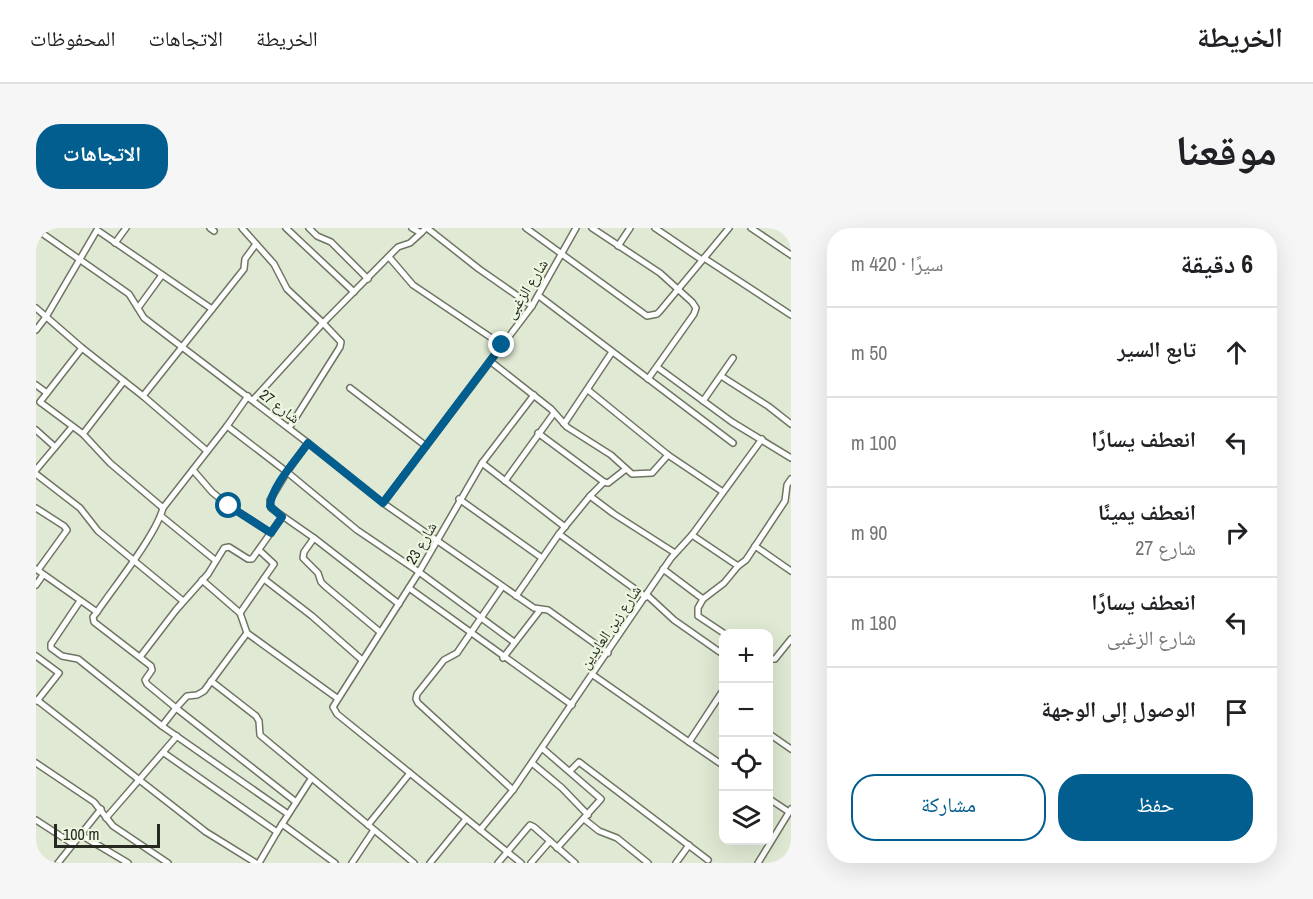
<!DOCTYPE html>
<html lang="ar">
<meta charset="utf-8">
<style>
:root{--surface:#fff;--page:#f6f6f6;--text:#202124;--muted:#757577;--line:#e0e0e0;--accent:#025e8f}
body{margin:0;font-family:"Archivo Narrow","Noto Naskh Arabic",sans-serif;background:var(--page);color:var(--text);direction:rtl}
.controls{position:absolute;right:18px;bottom:18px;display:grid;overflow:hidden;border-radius:12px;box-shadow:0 6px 24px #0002}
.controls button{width:54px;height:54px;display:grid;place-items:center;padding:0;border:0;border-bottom:2px solid var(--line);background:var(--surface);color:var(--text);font:30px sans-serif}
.scale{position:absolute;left:18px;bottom:15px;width:106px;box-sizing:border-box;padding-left:6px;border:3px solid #252920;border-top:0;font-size:16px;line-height:21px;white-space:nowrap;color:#252920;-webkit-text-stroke:4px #ecf6e0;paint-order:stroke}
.stop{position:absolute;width:18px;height:18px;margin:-14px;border:4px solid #025e8f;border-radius:50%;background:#fff}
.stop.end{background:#025e8f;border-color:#fff;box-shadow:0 2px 6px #0008}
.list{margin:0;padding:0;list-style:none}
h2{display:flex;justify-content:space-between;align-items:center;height:78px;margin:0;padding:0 24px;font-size:26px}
h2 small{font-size:20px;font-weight:400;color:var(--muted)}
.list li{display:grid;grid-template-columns:39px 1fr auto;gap:18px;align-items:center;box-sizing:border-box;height:90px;padding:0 24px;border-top:2px solid var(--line)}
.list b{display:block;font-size:22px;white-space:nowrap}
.list p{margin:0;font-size:20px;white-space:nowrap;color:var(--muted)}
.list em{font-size:20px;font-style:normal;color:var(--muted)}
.actions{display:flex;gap:12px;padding:18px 24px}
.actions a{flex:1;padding:14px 0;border:2px solid var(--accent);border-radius:24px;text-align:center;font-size:21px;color:var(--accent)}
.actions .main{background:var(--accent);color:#fff}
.icon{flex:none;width:33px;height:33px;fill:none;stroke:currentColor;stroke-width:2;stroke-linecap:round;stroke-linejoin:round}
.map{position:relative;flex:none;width:755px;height:635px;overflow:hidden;direction:ltr;border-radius:24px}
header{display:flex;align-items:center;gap:36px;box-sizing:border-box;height:84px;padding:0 30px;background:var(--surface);border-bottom:2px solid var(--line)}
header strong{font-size:28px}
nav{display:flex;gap:33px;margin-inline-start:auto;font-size:21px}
.intro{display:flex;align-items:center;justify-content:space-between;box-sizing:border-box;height:144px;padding:0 36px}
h1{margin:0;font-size:42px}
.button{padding:15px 27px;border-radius:24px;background:var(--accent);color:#fff;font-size:21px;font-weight:700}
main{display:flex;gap:36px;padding:0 36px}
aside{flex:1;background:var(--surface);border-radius:24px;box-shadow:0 6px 24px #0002}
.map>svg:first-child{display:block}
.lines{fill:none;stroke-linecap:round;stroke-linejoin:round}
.minor-casing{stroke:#6e7663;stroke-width:8}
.minor{stroke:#fff;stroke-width:5}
.route{stroke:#025e8f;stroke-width:8}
.labels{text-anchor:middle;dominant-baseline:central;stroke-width:4.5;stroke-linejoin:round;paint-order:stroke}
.street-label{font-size:15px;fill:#252920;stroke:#ecf6e0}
</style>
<header>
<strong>الخريطة</strong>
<nav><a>الخريطة</a><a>الاتجاهات</a><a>المحفوظات</a></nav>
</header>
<div class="intro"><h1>موقعنا</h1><a class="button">الاتجاهات</a></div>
<main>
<aside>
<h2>6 دقيقة<small>سيرًا · 420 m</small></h2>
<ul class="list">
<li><svg class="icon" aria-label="ahead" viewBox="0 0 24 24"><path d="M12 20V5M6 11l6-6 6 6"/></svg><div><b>تابع السير</b></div><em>50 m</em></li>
<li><svg class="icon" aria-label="left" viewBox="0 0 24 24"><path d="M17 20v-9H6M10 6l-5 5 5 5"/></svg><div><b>انعطف يسارًا</b></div><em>100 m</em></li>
<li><svg class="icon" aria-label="right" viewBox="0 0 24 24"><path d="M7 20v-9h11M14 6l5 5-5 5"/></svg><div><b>انعطف يمينًا</b><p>شارع 27</p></div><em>90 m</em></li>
<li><svg class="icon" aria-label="left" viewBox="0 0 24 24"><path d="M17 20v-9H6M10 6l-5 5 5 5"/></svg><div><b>انعطف يسارًا</b><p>شارع الزغبى</p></div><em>180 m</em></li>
<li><svg class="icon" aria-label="arrive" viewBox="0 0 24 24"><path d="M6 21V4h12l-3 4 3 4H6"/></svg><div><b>الوصول إلى الوجهة</b></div></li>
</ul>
<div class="actions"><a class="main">حفظ</a><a>مشاركة</a></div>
</aside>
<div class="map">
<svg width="755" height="635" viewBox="0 0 755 635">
<rect width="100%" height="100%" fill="#dfe9d3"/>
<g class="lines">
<g class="minor-casing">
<g id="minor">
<polyline points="174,0 178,3"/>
<polyline points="206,0 238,36 251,61 287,95 305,114 304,119 253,200"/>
<polyline points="250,0 318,64"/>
<polyline points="273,0 281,8 295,14 332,51"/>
<polyline points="376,0 385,5 390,0"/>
<polyline points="391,0 443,41 496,78"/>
<polyline points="490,0 611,88 621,86 624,83 693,0"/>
<polyline points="556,0 624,45 656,74 660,80 658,86 612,151"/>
<polyline points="619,0 666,32"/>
<polyline points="715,0 755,27"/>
<polyline points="0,1 93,66 108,90 272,215 347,275 498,380 512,382 572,425"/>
<polyline points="79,15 90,0"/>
<polyline points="582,18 594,0"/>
<polyline points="353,29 377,57 466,117"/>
<polyline points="668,30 755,87"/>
<polyline points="503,68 697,215"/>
<polyline points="0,80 46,120 107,168 208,41 209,31 220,16"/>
<polyline points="102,80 126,47"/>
<polyline points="0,102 10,89 61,2 176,81"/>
<polyline points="46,120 4,174 47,206 74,235 127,280"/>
<polyline points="454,133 515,181 531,199 575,227 596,246 616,245 632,227"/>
<polyline points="621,139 696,194 755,230"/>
<polyline points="685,148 732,178 755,196"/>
<polyline points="0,157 11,165"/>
<polyline points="314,160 390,218"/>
<polyline points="552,162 632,227 687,264"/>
<polyline points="107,168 171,223"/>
<polyline points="217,172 287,95 362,19 374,15 385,5"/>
<polyline points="667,173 697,130"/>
<polyline points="528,196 576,124"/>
<polyline points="191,198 251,244 234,272 235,280 278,310 363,376"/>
<polyline points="0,202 19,219"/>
<polyline points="502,205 568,254"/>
<polyline points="47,206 88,153"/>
<polyline points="272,215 251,244 321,302 383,344 478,414"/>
<polyline points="446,235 529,299"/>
<polyline points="590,241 572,255 568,254 554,268 578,286 639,325"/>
<polyline points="0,242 36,199"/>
<polyline points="157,242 176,264 193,278 235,305"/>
<polyline points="0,246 44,280 62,303 147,373"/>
<polyline points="469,253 518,185"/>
<polyline points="423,271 506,330"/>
<polyline points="347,275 496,78 540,0"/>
<polyline points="0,280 28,298 31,302 2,342"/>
<polyline points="125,288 179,332"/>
<polyline points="523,306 610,369"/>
<polyline points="656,307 702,338"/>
<polyline points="278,310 268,324 267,330 282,345 285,354 289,358 344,404"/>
<polyline points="719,318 755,343"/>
<path d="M0 341 61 384C78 359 120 307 127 280L191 198 212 168"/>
<polyline points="627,341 667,371 662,380 662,388 689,406"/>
<polyline points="228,351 276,388 326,432"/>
<polyline points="166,352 204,385 211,405 301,470"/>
<polyline points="0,357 7,347"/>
<polyline points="466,359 421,425 408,432 381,466 380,471 382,475 477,562"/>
<polyline points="373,360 536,477"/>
<polyline points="611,367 638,392 688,427"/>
<polyline points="480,368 523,306 554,268"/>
<polyline points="667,371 688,355 702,338 710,332 749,273 751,257 755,251"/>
<polyline points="44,373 15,416 15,420 26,428 42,431 126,498 252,586"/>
<polyline points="61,384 57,389 58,394 115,438 116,442 109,452 111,456 140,480 126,498"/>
<polyline points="204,385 238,336 223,322"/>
<polyline points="211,405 168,463 161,467 151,468 140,480 260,574"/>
<polyline points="0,428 23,445 1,473"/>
<polyline points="104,429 140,382 172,346 188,320 193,319 212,331 216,331 246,289"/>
<polyline points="467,430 504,382"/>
<polyline points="732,431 739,431 755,411"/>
<polyline points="557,447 653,514"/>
<polyline points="175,453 220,488 223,493 224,507 378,635"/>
<polyline points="688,461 653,514 688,538"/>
<polyline points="1,472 170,604 220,635"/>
<polyline points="732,505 755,521"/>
<polyline points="506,520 565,571 521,620"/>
<polyline points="128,525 241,604"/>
<polyline points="0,535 58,574 77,598 132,635"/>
<polyline points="496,535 526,560 552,587"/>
<polyline points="534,543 543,534 672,632"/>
<polyline points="732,570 753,584"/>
<polyline points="70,590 141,508"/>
<polyline points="548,591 563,603 581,610 612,635"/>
<polyline points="0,592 37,616"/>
<polyline points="246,596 299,635"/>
<polyline points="332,597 374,545"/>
<polyline points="444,602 477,562 635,330 656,307 726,211"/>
<polyline points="45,607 92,635"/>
<polyline points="22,635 65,581"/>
<polyline points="223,635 241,604 275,551"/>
<polyline points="316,635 338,602"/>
<polyline points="394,635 430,591"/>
<polyline points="462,635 494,597 498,599 539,635"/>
<polyline points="485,635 301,486 297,479 383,344 446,235 498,167"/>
<polyline points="495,635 514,613"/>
<polyline points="640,635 653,617"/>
<polyline points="722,635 755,581"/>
</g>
</g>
<use href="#minor" class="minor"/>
</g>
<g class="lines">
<path class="route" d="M193 278 235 305 246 289 234 278C235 259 261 231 272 215L347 275 466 117"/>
</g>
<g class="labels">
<g class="street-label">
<text transform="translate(490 61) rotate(-58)">شارع الزغبى</text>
<text transform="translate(244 178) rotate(37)">شارع 27</text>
<text transform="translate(385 315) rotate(-60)">شارع 23</text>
<text transform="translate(574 399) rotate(-56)">شارع زين العابدين</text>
</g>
</g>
</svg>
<div class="controls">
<button>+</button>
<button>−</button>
<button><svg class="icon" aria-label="locate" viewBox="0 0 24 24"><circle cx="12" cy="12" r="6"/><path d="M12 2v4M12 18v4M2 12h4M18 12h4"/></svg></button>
<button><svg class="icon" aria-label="layers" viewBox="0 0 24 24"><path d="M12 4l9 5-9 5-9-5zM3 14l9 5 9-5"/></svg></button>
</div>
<div class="scale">100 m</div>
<div class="stop" style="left:193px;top:278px"></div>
<div class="stop end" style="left:466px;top:117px"></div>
</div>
</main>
